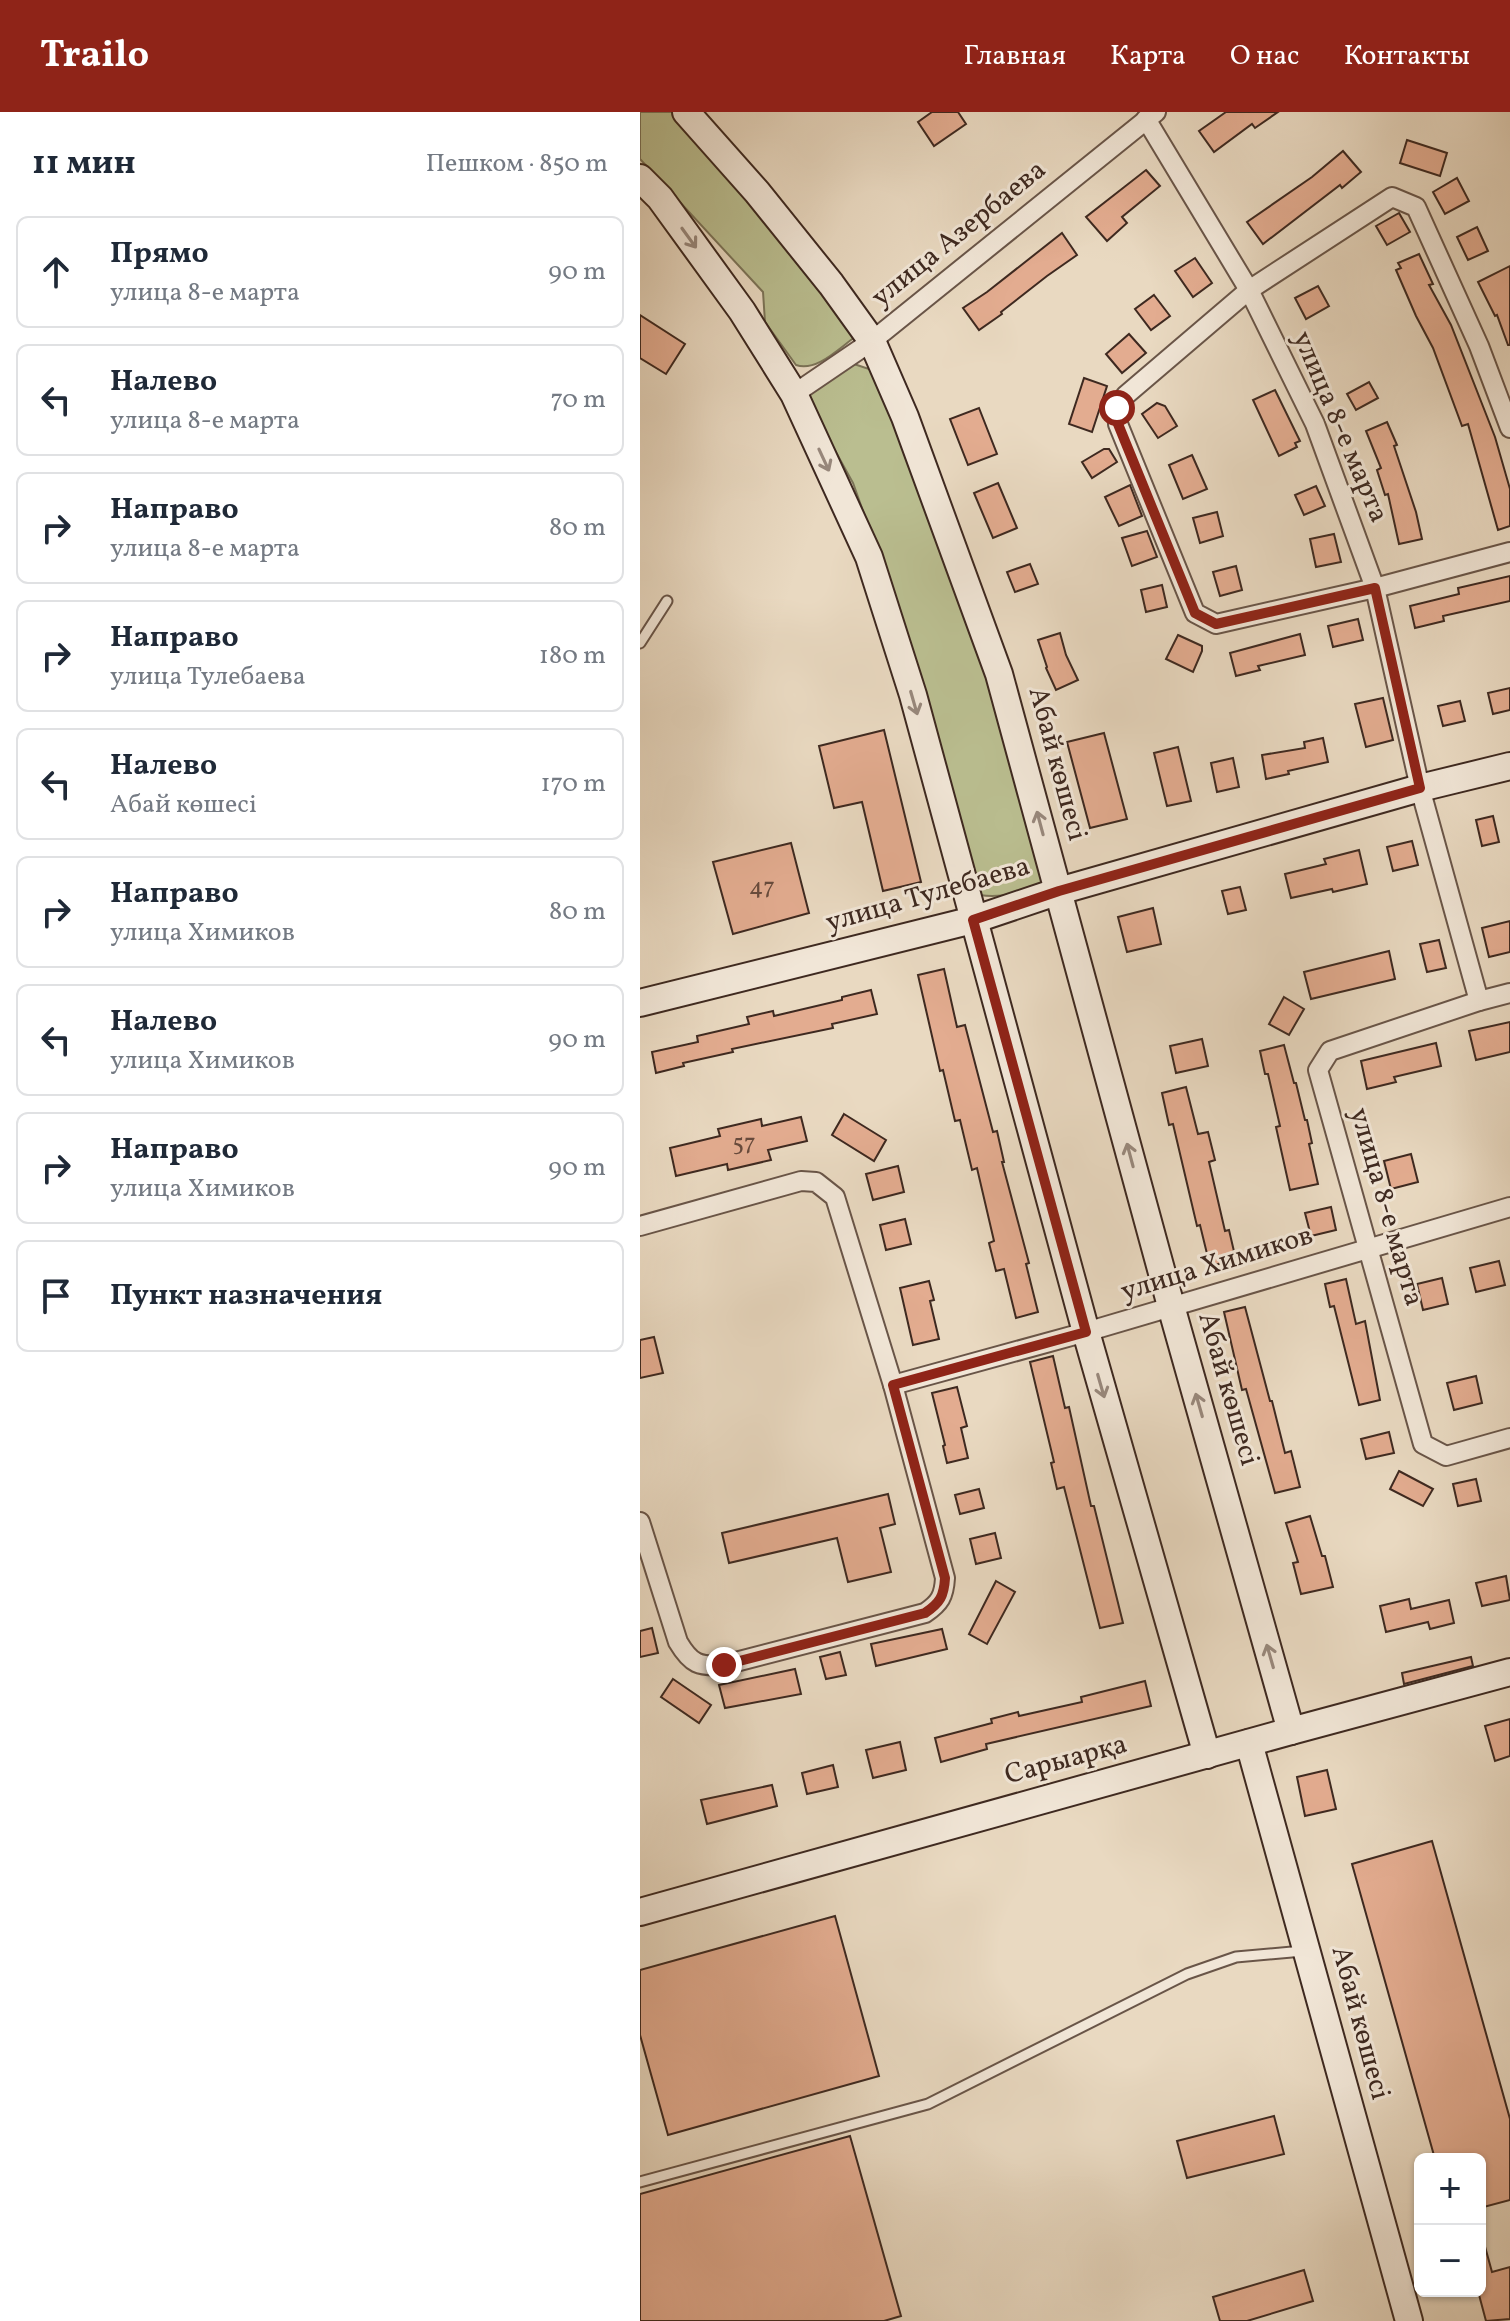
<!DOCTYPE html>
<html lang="ru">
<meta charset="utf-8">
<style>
:root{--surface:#fff;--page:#f2f2f3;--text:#1f2937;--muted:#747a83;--line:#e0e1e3;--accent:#8f2418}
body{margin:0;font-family:Vollkorn,serif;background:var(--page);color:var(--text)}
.controls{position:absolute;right:24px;bottom:24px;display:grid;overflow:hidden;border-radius:12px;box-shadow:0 2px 6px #0004}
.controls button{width:72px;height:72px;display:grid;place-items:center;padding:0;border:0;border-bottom:2px solid var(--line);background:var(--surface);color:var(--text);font:40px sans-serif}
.stop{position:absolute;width:24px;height:24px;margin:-18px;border:6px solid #8f2418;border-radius:50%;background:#fff}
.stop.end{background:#8f2418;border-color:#fff;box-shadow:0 2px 8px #0008}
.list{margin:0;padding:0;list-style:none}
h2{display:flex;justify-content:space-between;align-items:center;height:104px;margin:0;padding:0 32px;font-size:34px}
h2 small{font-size:26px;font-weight:400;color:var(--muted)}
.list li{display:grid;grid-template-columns:52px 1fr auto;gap:24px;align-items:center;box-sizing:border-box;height:112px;margin:0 16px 16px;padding:0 16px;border:2px solid var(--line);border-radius:12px}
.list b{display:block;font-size:30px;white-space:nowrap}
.list p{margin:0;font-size:26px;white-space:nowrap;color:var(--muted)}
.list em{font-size:26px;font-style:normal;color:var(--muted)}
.icon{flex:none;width:44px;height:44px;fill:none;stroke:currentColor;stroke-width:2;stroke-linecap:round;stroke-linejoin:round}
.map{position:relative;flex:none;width:870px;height:2209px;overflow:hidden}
header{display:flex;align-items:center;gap:48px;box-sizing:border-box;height:112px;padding:0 40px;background:var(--accent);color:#fff}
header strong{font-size:38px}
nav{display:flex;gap:44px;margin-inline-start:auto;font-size:28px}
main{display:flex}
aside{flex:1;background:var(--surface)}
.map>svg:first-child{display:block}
.green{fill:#babe90;stroke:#7c7458;stroke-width:2}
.building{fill:#e3ac90;stroke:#3e2920;stroke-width:2}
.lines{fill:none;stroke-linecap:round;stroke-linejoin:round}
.lane-casing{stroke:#695548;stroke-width:13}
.street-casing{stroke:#695548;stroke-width:22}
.secondary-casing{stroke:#3e2920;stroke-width:30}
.lane{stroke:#f1e6d7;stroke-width:9}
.street{stroke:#f1e6d7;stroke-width:18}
.secondary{stroke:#f1e6d7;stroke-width:26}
.oneway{stroke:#98887c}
.route{stroke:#8f2418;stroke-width:10}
.labels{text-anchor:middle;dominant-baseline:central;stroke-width:6;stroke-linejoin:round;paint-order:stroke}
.number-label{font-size:24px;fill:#674a3c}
.street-label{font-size:28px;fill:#3e2920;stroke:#f1e6d7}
</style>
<header>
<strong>Trailo</strong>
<nav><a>Главная</a><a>Карта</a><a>О нас</a><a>Контакты</a></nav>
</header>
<main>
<aside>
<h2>11 мин<small>Пешком · 850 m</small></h2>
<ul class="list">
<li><svg class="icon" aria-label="ahead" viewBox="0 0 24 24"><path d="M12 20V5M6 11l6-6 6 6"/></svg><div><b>Прямо</b><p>улица 8-е марта</p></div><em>90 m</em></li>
<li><svg class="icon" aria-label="left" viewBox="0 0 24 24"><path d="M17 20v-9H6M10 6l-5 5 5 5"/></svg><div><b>Налево</b><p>улица 8-е марта</p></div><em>70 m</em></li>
<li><svg class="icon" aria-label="right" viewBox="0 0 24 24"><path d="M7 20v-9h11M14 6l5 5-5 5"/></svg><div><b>Направо</b><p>улица 8-е марта</p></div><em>80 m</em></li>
<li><svg class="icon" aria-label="right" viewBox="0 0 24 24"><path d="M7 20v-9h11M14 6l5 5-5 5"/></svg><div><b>Направо</b><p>улица Тулебаева</p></div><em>180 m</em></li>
<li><svg class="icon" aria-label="left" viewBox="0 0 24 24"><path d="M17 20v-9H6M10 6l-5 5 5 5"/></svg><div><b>Налево</b><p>Абай көшесі</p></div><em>170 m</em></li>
<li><svg class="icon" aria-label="right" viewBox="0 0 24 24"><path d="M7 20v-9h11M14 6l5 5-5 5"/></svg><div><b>Направо</b><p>улица Химиков</p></div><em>80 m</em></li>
<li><svg class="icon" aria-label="left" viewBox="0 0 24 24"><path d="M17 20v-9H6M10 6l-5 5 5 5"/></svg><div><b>Налево</b><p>улица Химиков</p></div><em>90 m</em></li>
<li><svg class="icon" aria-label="right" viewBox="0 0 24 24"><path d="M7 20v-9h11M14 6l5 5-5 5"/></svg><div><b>Направо</b><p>улица Химиков</p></div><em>90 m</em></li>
<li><svg class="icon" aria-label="arrive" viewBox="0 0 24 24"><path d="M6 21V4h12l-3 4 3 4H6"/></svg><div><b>Пункт назначения</b></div></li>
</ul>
</aside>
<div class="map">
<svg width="870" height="2209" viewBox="0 0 870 2209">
<rect width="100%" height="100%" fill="#e9d9c1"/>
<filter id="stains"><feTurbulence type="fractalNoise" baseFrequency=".0025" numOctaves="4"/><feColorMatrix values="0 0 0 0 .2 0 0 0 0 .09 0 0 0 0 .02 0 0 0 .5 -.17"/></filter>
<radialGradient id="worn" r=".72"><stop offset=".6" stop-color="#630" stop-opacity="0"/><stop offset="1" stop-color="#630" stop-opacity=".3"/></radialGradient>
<g class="green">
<path d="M0 0H36L156 138 215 225C199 236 177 260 156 253L125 210 123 180 0 47Z"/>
<path d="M214 252 232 258 364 593 405 769C390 781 359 786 340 783L266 520 213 371 167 288 168 279Z"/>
</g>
<g class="building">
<polygon points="292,0 318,0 326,12 294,34 278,10"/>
<polygon points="586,0 638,0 615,16 612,12 574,40 559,19"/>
<polygon points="767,28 807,41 800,64 760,51"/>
<polygon points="703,39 721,60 702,76 700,73 623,132 607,110 672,65"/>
<polygon points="506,58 520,74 482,105 487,111 467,129 446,105"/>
<polygon points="817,66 829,89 805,102 793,80"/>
<polygon points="759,101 770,120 747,133 736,114"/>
<polygon points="837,115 848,139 828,148 817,125"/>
<polygon points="422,121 437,143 407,164 361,200 362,202 339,218 323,196 347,180"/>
<polygon points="779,142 793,172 789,173 811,213 855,325 870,377 870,414 858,418 828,312 822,314 793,236 776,204 756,158 761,156 758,151"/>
<polygon points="555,146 572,171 553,185 535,159"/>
<polygon points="870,154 870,233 868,233 857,203 855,204 838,170"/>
<polygon points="678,174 689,194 666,207 655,186"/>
<polygon points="514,183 530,204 511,218 495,197"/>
<polygon points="0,203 45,232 26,262 0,246"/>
<polygon points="489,222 506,241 482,261 466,242"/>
<polygon points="444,266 467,274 452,320 429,312"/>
<polygon points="729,270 738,286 716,298 707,282"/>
<polygon points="635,278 660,329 655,331 657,335 639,344 613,288"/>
<polygon points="517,291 525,294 537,314 518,326 502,302"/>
<polygon points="339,296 357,342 328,353 310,307"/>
<polygon points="747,310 757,333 754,334 776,400 782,427 759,432 748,382 745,383 737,358 741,356 726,319"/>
<polygon points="464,337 469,337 477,350 452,366 442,350"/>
<polygon points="552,343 567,377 543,387 529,353"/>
<polygon points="358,371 377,416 353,426 334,381"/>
<polygon points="490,373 502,404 479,414 465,385"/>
<polygon points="676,374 685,394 664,403 655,383"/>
<polygon points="577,400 583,424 560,431 553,406"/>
<polygon points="507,419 517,445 492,454 482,426"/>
<polygon points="694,422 701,450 676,455 670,427"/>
<polygon points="390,452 398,472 375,480 367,460"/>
<polygon points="596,454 602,478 580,484 573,460"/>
<polygon points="870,464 870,489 803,504 804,509 775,516 770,494 819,482 818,476"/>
<polygon points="522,473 527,495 506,500 501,478"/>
<polygon points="718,507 723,528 693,535 688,514"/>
<polygon points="420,521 426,543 438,568 416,578 406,556 407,555 398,528"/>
<polygon points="660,522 665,543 618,554 620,558 596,564 590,541"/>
<polygon points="538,523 562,534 562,539 553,560 526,547"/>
<polygon points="870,576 870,598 853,602 848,581"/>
<polygon points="743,586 753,628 726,635 715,592"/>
<polygon points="820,589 825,609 803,614 798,594"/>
<polygon points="244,618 281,770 243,779 222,690 194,696 179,634"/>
<polygon points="464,621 487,707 450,716 427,630"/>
<polygon points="683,626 688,650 648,659 649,662 626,667 622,643 665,636 664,630"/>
<polygon points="538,635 551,689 527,694 514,641"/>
<polygon points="593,646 599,675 577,680 571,651"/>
<polygon points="853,704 859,730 842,734 836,708"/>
<polygon points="772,729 778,753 753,759 747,735"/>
<polygon points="151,731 169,801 93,822 73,750"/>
<polygon points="719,738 727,772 693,780 692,777 651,786 645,762 686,752 684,747"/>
<polygon points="600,775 606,798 588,802 582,779"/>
<polygon points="513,796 521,832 487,840 478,805"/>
<polygon points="870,809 870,840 849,845 842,816"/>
<polygon points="799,828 806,856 787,860 780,832"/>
<polygon points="749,839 755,867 671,887 664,860"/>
<polygon points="304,857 317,915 325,913 353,1020 357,1019 364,1050 362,1050 389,1151 386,1152 398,1200 376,1206 364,1157 356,1159 349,1131 354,1129 337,1056 332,1058 320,1008 315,1009 303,958 300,959 278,863"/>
<polygon points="231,878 237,902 192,912 193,916 92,937 93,940 43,951 44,954 16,961 12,940 58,930 57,924 109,912 107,905 133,899 134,904 202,888 202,885"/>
<polygon points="644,885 664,897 649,923 629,912"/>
<polygon points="870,910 870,940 836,948 829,919"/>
<polygon points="562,927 568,954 536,961 530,934"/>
<polygon points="796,931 801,954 754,965 756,970 727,977 721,949"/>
<polygon points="644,933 654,971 656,971 665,1008 667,1008 672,1031 669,1032 678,1072 650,1078 636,1015 640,1014 628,962 625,962 620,939"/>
<polygon points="546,975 558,1022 568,1020 575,1048 569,1050 585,1119 589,1118 596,1148 570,1154 560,1113 557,1114 533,1012 529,1013 522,981"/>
<polygon points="204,1002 246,1028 234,1049 192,1023"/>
<polygon points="161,1005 167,1029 128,1038 131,1048 88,1058 87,1052 36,1064 30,1036 80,1024 78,1017 121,1007 122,1014"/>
<polygon points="771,1042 778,1070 751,1077 744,1049"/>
<polygon points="258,1054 264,1080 233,1088 226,1062"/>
<polygon points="691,1095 696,1118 671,1124 665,1101"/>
<polygon points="265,1107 271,1132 246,1138 240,1113"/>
<polygon points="859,1149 865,1173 836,1180 830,1156"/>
<polygon points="802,1166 808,1192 783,1198 777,1172"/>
<polygon points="706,1167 716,1212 725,1209 740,1288 719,1293 694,1194 690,1195 685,1172"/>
<polygon points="289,1169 294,1188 290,1189 299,1227 273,1233 260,1176"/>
<polygon points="605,1195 630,1289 632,1289 645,1341 651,1339 660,1375 635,1381 606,1277 602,1278 584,1200"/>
<polygon points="14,1225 23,1261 0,1266 0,1228"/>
<polygon points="413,1244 425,1296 429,1295 451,1394 454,1394 483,1511 460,1516 424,1375 417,1377 411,1351 414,1350 390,1250"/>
<polygon points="836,1264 842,1291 814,1298 807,1271"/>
<polygon points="317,1275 327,1314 321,1316 328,1346 307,1351 303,1334 305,1333 292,1281"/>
<polygon points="749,1320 754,1341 726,1347 721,1327"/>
<polygon points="759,1359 793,1377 783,1394 750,1377"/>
<polygon points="836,1367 841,1389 818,1394 813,1372"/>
<polygon points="339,1377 344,1396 320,1402 315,1383"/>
<polygon points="248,1382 255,1412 240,1416 251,1460 208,1470 197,1426 89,1451 82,1421"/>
<polygon points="670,1404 682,1444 685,1444 693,1475 661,1482 653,1451 658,1450 646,1411"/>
<polygon points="355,1421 361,1446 336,1452 330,1427"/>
<polygon points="866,1464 870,1488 842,1494 836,1471"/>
<polygon points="356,1469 375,1480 347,1532 329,1522"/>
<polygon points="769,1487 771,1497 809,1488 814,1511 790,1517 788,1510 746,1520 740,1494"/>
<polygon points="12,1516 18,1541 0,1545 0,1519"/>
<polygon points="302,1517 307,1537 236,1554 231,1532"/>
<polygon points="200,1540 206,1563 186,1567 180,1545"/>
<polygon points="831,1545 833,1554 764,1572 762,1561"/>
<polygon points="155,1557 161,1582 85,1596 79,1573"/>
<polygon points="33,1567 71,1593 59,1611 21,1585"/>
<polygon points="505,1569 511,1594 346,1632 347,1637 301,1650 295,1626 352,1611 351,1607 378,1600 379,1604 442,1590 441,1585"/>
<polygon points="870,1607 870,1644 855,1649 845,1614"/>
<polygon points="260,1630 266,1658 233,1666 226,1638"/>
<polygon points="193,1653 198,1675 167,1682 162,1661"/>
<polygon points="687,1658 696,1697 665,1704 657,1665"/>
<polygon points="132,1673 137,1694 67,1712 61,1688"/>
<polygon points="792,1729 870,2007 870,2088 840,2096 840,2047 795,2047 712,1752"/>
<polygon points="195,1804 239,1964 28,2023 0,1923 0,1858"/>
<polygon points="634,2004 644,2042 547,2066 537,2029"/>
<polygon points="210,2024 261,2204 244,2209 0,2209 0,2082"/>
<polygon points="840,2131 844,2131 852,2160 870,2155 870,2207 846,2209 838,2179 840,2179"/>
<polygon points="664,2158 673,2189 607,2209 580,2209 573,2185"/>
</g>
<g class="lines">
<g class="lane-casing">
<g id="lane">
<polyline points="0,531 27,489"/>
<polyline points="0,2070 288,1992 547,1862 596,1845 663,1839"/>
</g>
</g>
<g class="street-casing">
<g id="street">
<polyline points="506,7 609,178 675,312 735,476 780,676 839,889"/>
<polyline points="154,282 232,229 516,0"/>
<polyline points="870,316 839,234 776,95 752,85 609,178 486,283 477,296 478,312 555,501 576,512 735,476 870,440"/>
<polyline points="870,881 839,889 690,939 678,958 783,1332 806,1344 870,1326"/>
<path d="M0 1114 161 1069 176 1070 195 1085 253 1273 305 1466C304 1484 300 1491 285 1501L84 1553C59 1555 51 1552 38 1530L0 1410"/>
<polyline points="253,1273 446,1220 870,1095"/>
</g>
</g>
<g class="secondary-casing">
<g id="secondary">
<polyline points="46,0 117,80 191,172 232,229 265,305 359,562 531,1194 651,1619"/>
<polyline points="0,66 20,86 102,199 154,282 229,445 273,583 446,1220 567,1643"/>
<polyline points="0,891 333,808 419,779 780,676 870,654"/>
<polyline points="609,1631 769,2209"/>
<polyline points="0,1800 651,1619 870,1560"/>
</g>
</g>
<use href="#lane" class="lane"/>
<use href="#street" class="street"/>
<use href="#secondary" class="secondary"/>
</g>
<defs><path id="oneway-shaft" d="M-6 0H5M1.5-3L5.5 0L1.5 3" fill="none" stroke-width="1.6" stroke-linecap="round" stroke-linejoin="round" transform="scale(2)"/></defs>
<g class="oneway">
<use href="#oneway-shaft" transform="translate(49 126) rotate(54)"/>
<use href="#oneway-shaft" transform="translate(184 348) rotate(65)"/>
<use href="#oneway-shaft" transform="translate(274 591) rotate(74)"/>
<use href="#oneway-shaft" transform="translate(400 711) rotate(-105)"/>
<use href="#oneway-shaft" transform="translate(490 1043) rotate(-105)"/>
<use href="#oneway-shaft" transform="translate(461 1274) rotate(74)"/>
<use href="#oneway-shaft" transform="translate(559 1293) rotate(-106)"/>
<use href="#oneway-shaft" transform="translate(630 1544) rotate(-106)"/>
</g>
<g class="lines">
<path class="route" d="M84 1553 285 1501C300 1491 304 1484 305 1466L253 1273 446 1220 333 808 419 779 780 676 735 476 576 512 555 501 478 312 477 296"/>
</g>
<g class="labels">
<g class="number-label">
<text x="122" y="776">47</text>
<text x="104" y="1032">57</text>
</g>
<g class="street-label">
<text transform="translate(319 122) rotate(-39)">улица Азербаева</text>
<text transform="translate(700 315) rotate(67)">улица 8-е марта</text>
<text transform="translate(417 652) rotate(75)">Абай көшесі</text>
<text transform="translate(288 783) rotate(-16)">улица Тулебаева</text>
<text transform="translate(746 1095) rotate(74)">улица 8-е марта</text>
<text transform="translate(577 1152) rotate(-17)">улица Химиков</text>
<text transform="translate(588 1277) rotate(74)">Абай көшесі</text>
<text transform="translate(426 1648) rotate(-15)">Сарыарқа</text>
<text transform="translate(720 1911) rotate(75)">Абай көшесі</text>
</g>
</g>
<rect width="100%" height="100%" filter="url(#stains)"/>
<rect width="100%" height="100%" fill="url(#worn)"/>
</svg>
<div class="controls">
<button>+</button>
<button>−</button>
</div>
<div class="stop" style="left:477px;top:296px"></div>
<div class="stop end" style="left:84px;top:1553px"></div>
</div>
</main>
